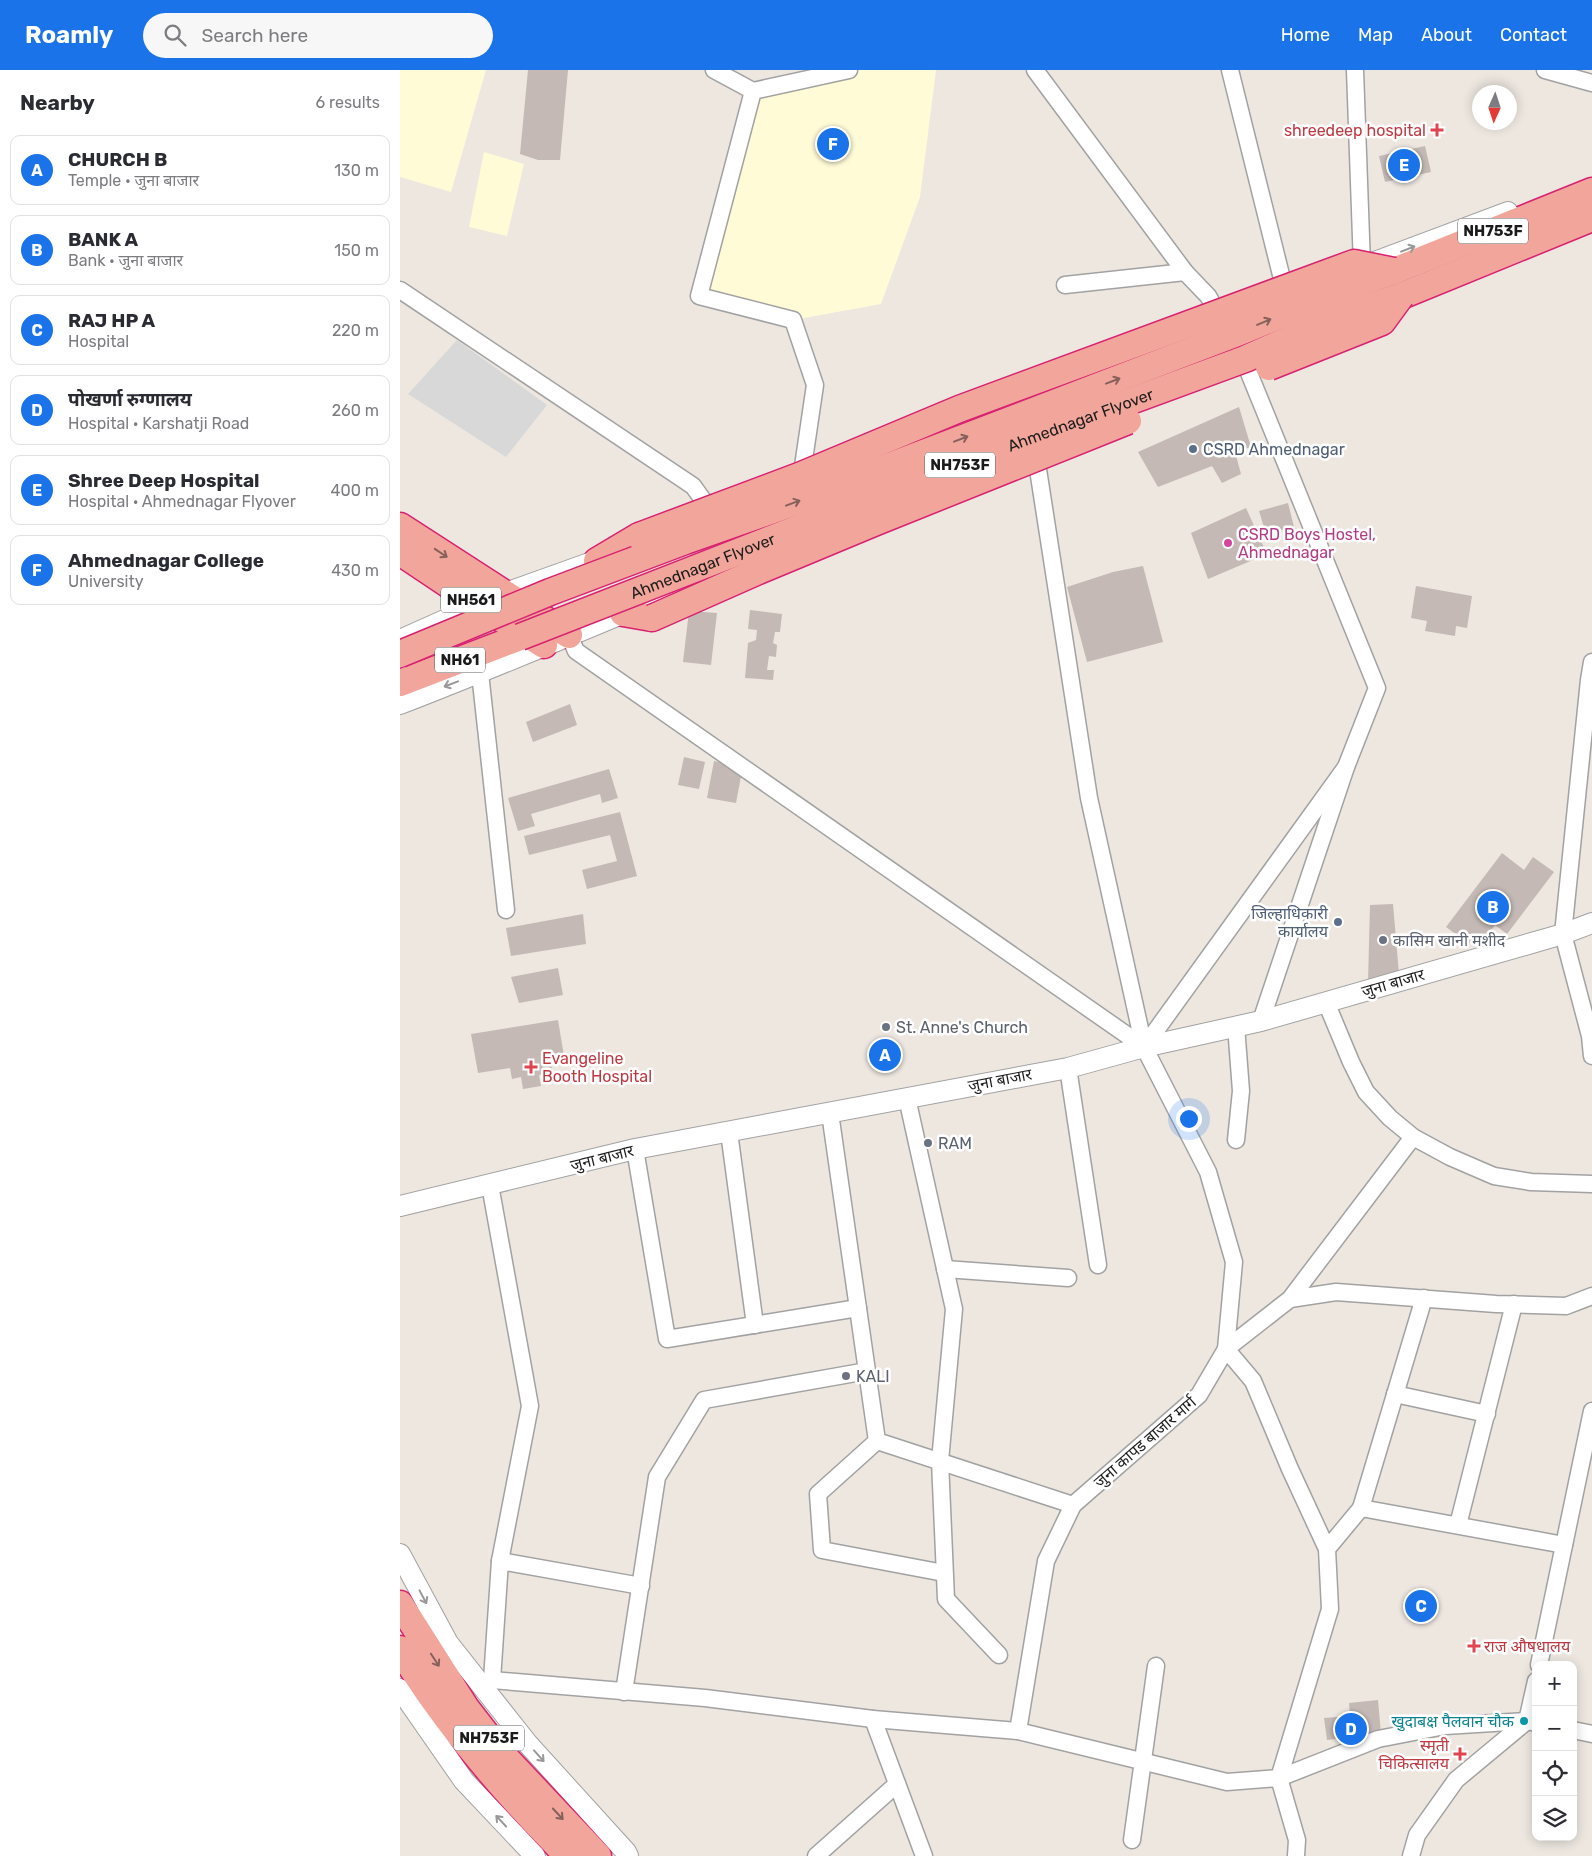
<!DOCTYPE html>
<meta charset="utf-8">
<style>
:root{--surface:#fff;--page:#f7f7f7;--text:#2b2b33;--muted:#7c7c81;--line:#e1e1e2;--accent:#1a73e8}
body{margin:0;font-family:Rubik,"Noto Sans Devanagari",sans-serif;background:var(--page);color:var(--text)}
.controls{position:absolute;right:15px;bottom:15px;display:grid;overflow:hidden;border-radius:10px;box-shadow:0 2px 12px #0003}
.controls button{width:45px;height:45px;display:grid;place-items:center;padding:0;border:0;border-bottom:1px solid var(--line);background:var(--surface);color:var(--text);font:25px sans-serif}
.compass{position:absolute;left:1072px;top:15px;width:45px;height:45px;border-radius:50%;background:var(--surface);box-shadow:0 2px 12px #0003;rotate:183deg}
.you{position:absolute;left:788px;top:1048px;width:18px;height:18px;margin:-12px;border:4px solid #fff;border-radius:50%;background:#1a73e8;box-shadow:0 0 0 8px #1a73e833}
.badge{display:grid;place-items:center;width:32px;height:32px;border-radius:50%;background:var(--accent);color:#fff;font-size:16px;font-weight:700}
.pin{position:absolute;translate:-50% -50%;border:2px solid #fff;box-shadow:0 1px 5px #0006}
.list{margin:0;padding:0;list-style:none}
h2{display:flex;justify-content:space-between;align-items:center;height:65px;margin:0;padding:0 20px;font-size:21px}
h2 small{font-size:16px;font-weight:400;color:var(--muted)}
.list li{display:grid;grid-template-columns:32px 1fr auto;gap:15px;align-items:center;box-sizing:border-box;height:70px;margin:0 10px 10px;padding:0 10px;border:1px solid var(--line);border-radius:10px}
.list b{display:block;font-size:19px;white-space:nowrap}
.list p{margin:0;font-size:16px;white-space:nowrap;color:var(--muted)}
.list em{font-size:16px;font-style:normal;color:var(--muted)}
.icon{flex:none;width:28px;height:28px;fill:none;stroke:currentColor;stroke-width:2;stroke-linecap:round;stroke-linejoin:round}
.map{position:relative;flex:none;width:1192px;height:1786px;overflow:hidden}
header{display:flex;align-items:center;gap:30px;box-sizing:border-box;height:70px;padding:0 25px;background:var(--accent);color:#fff}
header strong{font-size:24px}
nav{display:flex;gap:28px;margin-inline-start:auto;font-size:18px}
.search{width:350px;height:45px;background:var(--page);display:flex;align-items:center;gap:12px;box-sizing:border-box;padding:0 18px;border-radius:28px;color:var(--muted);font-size:19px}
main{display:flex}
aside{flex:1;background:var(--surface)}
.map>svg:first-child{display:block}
.residential{fill:#d9d8d8}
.education{fill:#fffbd7}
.building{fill:#c4b9b4}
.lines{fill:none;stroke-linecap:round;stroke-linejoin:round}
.minor-casing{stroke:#a2a2a2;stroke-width:19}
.tertiary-casing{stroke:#a2a2a2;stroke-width:22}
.trunk-casing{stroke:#d72171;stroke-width:29}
.minor{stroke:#fff;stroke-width:16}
.tertiary{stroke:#fff;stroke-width:20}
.trunk{stroke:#f2a69b;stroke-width:26}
.trunk-bridge-casing{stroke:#d72171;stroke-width:29;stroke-linecap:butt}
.trunk-bridge{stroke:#f2a69b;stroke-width:26}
.oneway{stroke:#989898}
.oneway2{stroke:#86605b}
.health-dot{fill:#e0444e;stroke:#fff;stroke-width:2}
.service-dot{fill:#5c6f8a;stroke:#fff;stroke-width:2}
.hotel-dot{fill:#d1479c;stroke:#fff;stroke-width:2}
.worship-dot{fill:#6b7280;stroke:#fff;stroke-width:2}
.culture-dot{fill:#0f9aa8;stroke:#fff;stroke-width:2}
.labels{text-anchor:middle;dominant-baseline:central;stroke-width:5;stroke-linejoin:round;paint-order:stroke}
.shield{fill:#fff;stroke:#5f5f5f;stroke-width:1}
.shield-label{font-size:15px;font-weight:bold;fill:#1b1b1b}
.health-label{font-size:16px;fill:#be3a42;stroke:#fff;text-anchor:end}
.street-label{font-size:16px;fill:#1b1b1b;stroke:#fff}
.service-label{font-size:16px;fill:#4e5e75;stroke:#fff;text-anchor:start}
.hotel-label{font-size:16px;fill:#b23c85;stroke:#fff;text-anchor:start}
.worship-label{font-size:16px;fill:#5b616d;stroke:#fff;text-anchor:start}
.culture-label{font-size:16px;fill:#0d838f;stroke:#fff;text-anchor:end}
</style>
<header>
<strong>Roamly</strong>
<div class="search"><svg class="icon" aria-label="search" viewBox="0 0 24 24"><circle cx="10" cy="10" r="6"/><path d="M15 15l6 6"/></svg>Search here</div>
<nav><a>Home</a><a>Map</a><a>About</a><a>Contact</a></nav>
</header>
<main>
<aside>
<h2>Nearby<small>6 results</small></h2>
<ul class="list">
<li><span class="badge">A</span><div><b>CHURCH B</b><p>Temple · जुना बाजार</p></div><em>130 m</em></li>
<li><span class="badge">B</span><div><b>BANK A</b><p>Bank · जुना बाजार</p></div><em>150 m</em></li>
<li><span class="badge">C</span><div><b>RAJ HP A</b><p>Hospital</p></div><em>220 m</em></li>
<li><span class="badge">D</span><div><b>पोखर्णा रुग्णालय</b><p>Hospital · Karshatji Road</p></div><em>260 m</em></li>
<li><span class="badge">E</span><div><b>Shree Deep Hospital</b><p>Hospital · Ahmednagar Flyover</p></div><em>400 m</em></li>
<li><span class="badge">F</span><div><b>Ahmednagar College</b><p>University</p></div><em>430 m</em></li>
</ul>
</aside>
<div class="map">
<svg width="1192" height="1786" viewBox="0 0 1192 1786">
<rect width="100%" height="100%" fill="#ede7e0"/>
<polygon class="residential" points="57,270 147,335 106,387 8,324"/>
<g class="education">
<polygon points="0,0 86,0 51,122 0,107"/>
<polygon points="449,0 536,0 520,127 481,234 393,250 299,226 353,21"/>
<polygon points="84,82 124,94 107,166 69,157"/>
</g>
<g class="building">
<polygon points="128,0 168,0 160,90 138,90 120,84"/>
<polygon points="1025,76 1031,102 985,112 979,86"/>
<polygon points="839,337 851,377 835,382 841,404 822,413 812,396 758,417 738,382"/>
<polygon points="888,433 894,457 866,464 859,441"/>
<polygon points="846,438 867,484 808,509 791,463"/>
<polygon points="743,496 763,572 687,592 667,517 713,502"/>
<polygon points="1016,516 1072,526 1067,558 1056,556 1055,566 1025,561 1027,551 1011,548"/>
<polygon points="350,540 382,544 380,562 375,562 373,573 377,575 376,587 369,586 367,600 374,600 373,610 345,608 348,573 356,570 357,560 348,559"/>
<polygon points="289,541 317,543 311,595 283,592"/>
<polygon points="170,634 177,655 133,672 126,652"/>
<polygon points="284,687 305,692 299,719 278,715"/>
<polygon points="314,691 330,694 333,701 342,701 336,733 307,728"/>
<polygon points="209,699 218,728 202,733 200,724 131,744 135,756 118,761 108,728"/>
<polygon points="220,742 237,806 187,819 182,800 217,791 210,765 129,785 124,766"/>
<polygon points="1102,783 1124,800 1133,787 1154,802 1107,864 1095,855 1084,870 1076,864 1069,874 1046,857"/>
<polygon points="993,834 999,904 968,912 970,835"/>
<polygon points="183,844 186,874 111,886 106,858"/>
<polygon points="158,898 163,925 119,933 111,907"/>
<polygon points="158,950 165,992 151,994 153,1003 139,1005 141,1016 123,1019 121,1007 112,1009 110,998 78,1003 71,964"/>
<polygon points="978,1630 981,1664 927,1670 924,1648 950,1646 949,1633"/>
</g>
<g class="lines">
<g class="minor-casing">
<g id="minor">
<polyline points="314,0 353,21"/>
<polyline points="635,0 785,202 808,226 822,250"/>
<polyline points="830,0 886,225"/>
<polyline points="955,0 962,196"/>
<polyline points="1145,0 1192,13"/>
<polyline points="665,215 785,202"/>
<polyline points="0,220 293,416 314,445"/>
<polyline points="839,283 847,298 977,618 946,697 861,951"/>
<polyline points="401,410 415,315 393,250 299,226 353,21 449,0"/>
<polyline points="169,565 176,581 744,977 689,728 635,380"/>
<polyline points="1192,592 1189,610 1163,864 1190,966 1192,986"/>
<polyline points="80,603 106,840"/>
<polyline points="926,932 951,992 966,1022 990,1048 1013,1067 1050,1087 1094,1106 1131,1112 1192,1114"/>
<polyline points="668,998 698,1195"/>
<polyline points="507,1028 554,1239 540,1391 546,1529 599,1585"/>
<polyline points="430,1043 477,1371 673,1435"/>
<polyline points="329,1062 355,1255"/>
<polyline points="836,1070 841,1021 836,956"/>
<polyline points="235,1079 267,1269 458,1238"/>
<polyline points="90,1115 130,1336 100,1491 92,1610"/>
<polyline points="545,1199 668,1208"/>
<polyline points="1024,1228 961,1438 1164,1475"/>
<polyline points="890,1229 1013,1067"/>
<polyline points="995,1324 1087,1344"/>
<polyline points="477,1371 418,1424 422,1480 544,1503"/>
<polyline points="1058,1455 1114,1234"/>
<polyline points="927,1479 961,1438"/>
<polyline points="100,1491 241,1516"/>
<polyline points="1139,1595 1192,1341"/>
<polyline points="82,1616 92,1610 305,1628 473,1649 618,1661 827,1712 879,1708 978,1669 1045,1656 1127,1651 1136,1653"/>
<polyline points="224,1622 257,1407 304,1330 467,1301"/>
<polyline points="473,1649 524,1786"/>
<polyline points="1127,1651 1136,1611"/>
<polyline points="1173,1660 1192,1664"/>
<polyline points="618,1661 646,1491 673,1435 799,1325 826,1279 890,1229 936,1222 1096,1234 1166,1236 1192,1226"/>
<polyline points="732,1770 756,1596"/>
<polyline points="416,1786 497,1714"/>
<polyline points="896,1786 897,1770 879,1708 930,1539 927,1479 890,1399 853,1311 826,1279 834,1192 808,1102 744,977 946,697"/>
<polyline points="1011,1786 1017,1765 1056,1710 1127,1651"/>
</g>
</g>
<g class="tertiary-casing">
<g id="tertiary">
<polyline points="964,196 1108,142"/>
<polyline points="0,570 103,524 209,486"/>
<path d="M0 634C117 589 231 539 348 492"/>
<polyline points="0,1136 235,1079 668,998 744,977 861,951 1163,864 1192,853"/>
<polyline points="0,1484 48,1573 128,1674 226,1782 228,1786"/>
<polyline points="0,1619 64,1711 135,1786"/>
</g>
</g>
<g class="trunk-casing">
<g id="trunk">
<polyline points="994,201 1192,121"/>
<polyline points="1001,226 1192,148"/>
<polyline points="0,456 169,565"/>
<polyline points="0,482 79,535 144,575"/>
<polyline points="197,491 239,466"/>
<polyline points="223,543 252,548"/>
<polyline points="0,613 120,567"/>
<polyline points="0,1534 66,1638 101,1683 198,1786"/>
<path d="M0 1579C46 1655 105 1723 168 1786"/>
</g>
</g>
<use href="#minor" class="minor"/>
<use href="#tertiary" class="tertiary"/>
<use href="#trunk" class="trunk"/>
<g class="trunk-bridge-casing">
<g id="trunk-bridge">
<polyline points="869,297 982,252 1001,226"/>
<polyline points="239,466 399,406 559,339 954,193 994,201"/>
<polyline points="252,548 356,502 476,452 728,351"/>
<path id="s1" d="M120 567 622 371 845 289 940 247 1001 226"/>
<polyline points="0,584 150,522 285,471 393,433 837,263 958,214 994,201"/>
</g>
</g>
<use href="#trunk-bridge" class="trunk-bridge"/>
</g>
<defs><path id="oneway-shaft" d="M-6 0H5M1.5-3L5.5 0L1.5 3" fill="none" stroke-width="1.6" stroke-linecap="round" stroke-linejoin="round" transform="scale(1.25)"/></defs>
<g class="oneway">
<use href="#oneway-shaft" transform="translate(1008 179) rotate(-21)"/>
<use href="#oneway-shaft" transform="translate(51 614) rotate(159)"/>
<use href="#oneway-shaft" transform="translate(23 1527) rotate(62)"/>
<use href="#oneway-shaft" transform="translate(139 1686) rotate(48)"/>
<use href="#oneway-shaft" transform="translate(101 1751) rotate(-133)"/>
</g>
<g class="oneway2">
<use href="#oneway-shaft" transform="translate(864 252) rotate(-23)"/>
<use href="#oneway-shaft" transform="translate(713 311) rotate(-21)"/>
<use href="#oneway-shaft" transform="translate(561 369) rotate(-21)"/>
<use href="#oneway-shaft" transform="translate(393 433) rotate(-20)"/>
<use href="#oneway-shaft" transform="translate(41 483) rotate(34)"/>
<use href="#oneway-shaft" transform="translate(35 1590) rotate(57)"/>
<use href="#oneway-shaft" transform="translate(158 1744) rotate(47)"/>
</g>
<g class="health-dot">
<path d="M1034.5 52.5h5v5h5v5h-5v5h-5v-5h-5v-5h5z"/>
<path d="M128.5 989.5h5v5h5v5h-5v5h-5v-5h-5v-5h5z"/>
<path d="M1071.5 1568.5h5v5h5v5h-5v5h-5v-5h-5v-5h5z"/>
<path d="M1057.5 1676.5h5v5h5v5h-5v5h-5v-5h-5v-5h5z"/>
</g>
<g class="service-dot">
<circle cx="793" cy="379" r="5"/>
<circle cx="938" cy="852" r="5"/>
</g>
<circle class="hotel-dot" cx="828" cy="473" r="5"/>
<g class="worship-dot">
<circle cx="983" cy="870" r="5"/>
<circle cx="486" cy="957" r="5"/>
<circle cx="528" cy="1073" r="5"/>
<circle cx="446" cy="1306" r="5"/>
</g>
<circle class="culture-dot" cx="1124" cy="1651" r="5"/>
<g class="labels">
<g class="shield">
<rect x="1058" y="148.5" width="70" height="25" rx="4"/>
<rect x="525" y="382.5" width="70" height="25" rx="4"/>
<rect x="41" y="517.5" width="60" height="25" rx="4"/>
<rect x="35" y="577.5" width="50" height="25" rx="4"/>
<rect x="54" y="1655.5" width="70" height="25" rx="4"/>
</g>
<g class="shield-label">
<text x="1093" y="161">NH753F</text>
<text x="560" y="395">NH753F</text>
<text x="71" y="530">NH561</text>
<text x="60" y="590">NH61</text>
<text x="89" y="1668">NH753F</text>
</g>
<g class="health-label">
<text x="1026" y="60">shreedeep hospital</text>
<text x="142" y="988" text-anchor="start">Evangeline<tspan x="142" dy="18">Booth Hospital</tspan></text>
<text x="1084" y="1576" text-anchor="start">राज औषधालय</text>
<text x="1049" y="1675">स्मृती<tspan x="1049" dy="18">चिकित्सालय</tspan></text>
</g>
<g class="street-label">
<text stroke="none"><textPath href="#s1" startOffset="601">Ahmednagar Flyover</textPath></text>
<text stroke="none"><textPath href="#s1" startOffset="196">Ahmednagar Flyover</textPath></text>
<text transform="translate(993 913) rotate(-16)">जुना बाजार</text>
<text transform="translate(600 1010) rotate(-11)">जुना बाजार</text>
<text transform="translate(202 1088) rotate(-14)">जुना बाजार</text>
<text transform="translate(745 1372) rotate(-41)">जुना कापड बाजार मार्ग</text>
</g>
<g class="service-label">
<text x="803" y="379">CSRD Ahmednagar</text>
<text x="928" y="843" text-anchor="end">जिल्हाधिकारी<tspan x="928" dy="18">कार्यालय</tspan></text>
</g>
<g class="hotel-label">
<text x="838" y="464">CSRD Boys Hostel,<tspan x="838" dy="18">Ahmednagar</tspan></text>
</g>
<g class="worship-label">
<text x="993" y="870">कासिम खानी मशीद</text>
<text x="496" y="957">St. Anne's Church</text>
<text x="538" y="1073">RAM</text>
<text x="456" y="1306">KALI</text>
</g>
<g class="culture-label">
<text x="1114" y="1651">खुदाबक्ष पैलवान चौक</text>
</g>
</g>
</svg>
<div class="controls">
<button>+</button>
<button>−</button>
<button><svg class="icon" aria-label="locate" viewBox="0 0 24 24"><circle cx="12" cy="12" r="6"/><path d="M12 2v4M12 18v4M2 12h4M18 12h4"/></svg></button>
<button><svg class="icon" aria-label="layers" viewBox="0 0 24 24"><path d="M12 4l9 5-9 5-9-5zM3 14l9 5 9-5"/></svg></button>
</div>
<svg class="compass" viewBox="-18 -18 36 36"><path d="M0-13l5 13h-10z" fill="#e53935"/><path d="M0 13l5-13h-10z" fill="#7c7c81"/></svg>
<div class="you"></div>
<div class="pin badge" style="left:485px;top:985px">A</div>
<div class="pin badge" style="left:1093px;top:837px">B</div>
<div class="pin badge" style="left:1021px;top:1536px">C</div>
<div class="pin badge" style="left:951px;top:1659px">D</div>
<div class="pin badge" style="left:1004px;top:95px">E</div>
<div class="pin badge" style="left:433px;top:74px">F</div>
</div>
</main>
